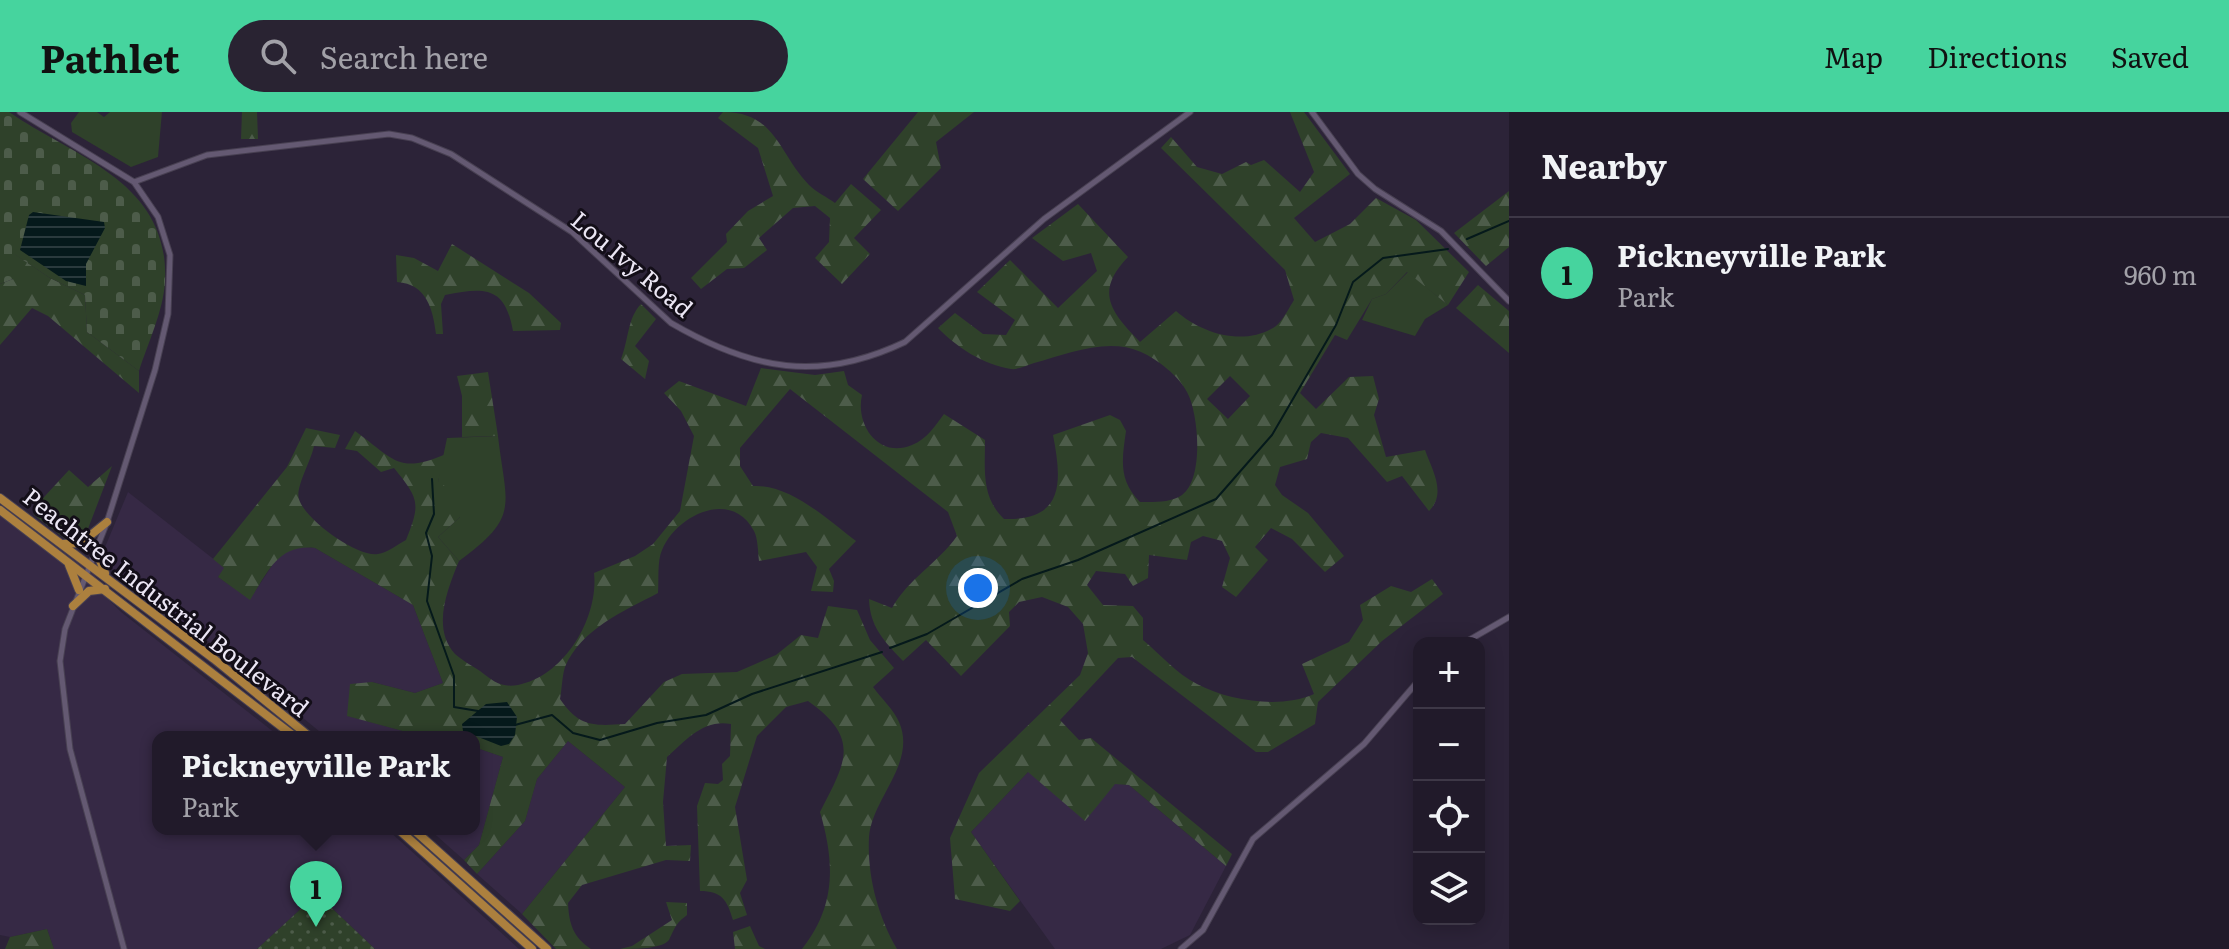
<!DOCTYPE html>
<meta charset="utf-8">
<style>
:root{--surface:#211a2a;--page:#292332;--text:#f1f3f6;--muted:#a2a1a8;--line:#3e3847;--accent:#46d49e}
body{margin:0;font-family:Literata,serif;background:var(--page);color:var(--text)}
.controls{position:absolute;right:24px;bottom:24px;display:grid;overflow:hidden;border-radius:16px;box-shadow:0 4px 20px #0003}
.controls button{width:72px;height:72px;display:grid;place-items:center;padding:0;border:0;border-bottom:2px solid var(--line);background:var(--surface);color:var(--text);font:40px sans-serif}
.you{position:absolute;left:978px;top:476px;width:28px;height:28px;margin:-20px;border:6px solid #fff;border-radius:50%;background:#1a73e8;box-shadow:0 0 0 12px #1a73e833}
.badge{display:grid;place-items:center;width:52px;height:52px;border-radius:50%;background:var(--accent);color:#111;font-size:26px;font-weight:700}
.pin{position:absolute;translate:-50% -66px;filter:drop-shadow(0 2px 4px #0008)}
.pin::after{content:'';position:absolute;top:42px;width:28px;height:24px;background:inherit;clip-path:polygon(0 0,100% 0,50% 100%)}
.popup{position:absolute;left:152px;top:619px;width:328px;height:104px;box-sizing:border-box;display:grid;place-content:center;border-radius:16px;background:var(--surface);filter:drop-shadow(0 2px 6px #0005);font-size:26px;white-space:nowrap;color:var(--muted)}
.popup b{font-size:30px;color:var(--text)}
.popup::after{content:'';position:absolute;left:50%;top:100%;margin-left:-16px;border:16px solid transparent;border-top-color:var(--surface)}
.list{margin:0;padding:0;list-style:none}
h2{display:flex;justify-content:space-between;align-items:center;height:104px;margin:0;padding:0 32px;font-size:34px}
h2 small{font-size:26px;font-weight:400;color:var(--muted)}
.list li{display:grid;grid-template-columns:52px 1fr auto;gap:24px;align-items:center;box-sizing:border-box;height:112px;padding:0 32px;border-top:2px solid var(--line)}
.list b{display:block;font-size:30px;white-space:nowrap}
.list p{margin:0;font-size:26px;white-space:nowrap;color:var(--muted)}
.list em{font-size:26px;font-style:normal;color:var(--muted)}
.icon{flex:none;width:44px;height:44px;fill:none;stroke:currentColor;stroke-width:2;stroke-linecap:round;stroke-linejoin:round}
.map{position:relative;flex:none;width:1509px;height:837px;overflow:hidden}
header{display:flex;align-items:center;gap:48px;box-sizing:border-box;height:112px;padding:0 40px;background:var(--accent);color:#111}
header strong{font-size:38px}
nav{display:flex;gap:44px;margin-inline-start:auto;font-size:28px}
.search{width:560px;height:72px;background:var(--page);display:flex;align-items:center;gap:20px;box-sizing:border-box;padding:0 28px;border-radius:44px;color:var(--muted);font-size:30px}
main{display:flex}
aside{flex:1;background:var(--surface)}
.map>svg:first-child{display:block}
.built{fill:#362945}
.grass{fill:#2f412a}
.forest{fill:url(#forest-firs);fill-rule:evenodd}
.cemetery{fill:url(#cemetery-stones)}
.park{fill:url(#park-dots)}
.water{fill:url(#water-rules)}
.lines{fill:none;stroke-linecap:round;stroke-linejoin:round}
.stream{stroke:#05191b;stroke-width:2}
.minor-casing{stroke:#484052;stroke-width:7}
.highway-casing{stroke:#484052;stroke-width:10}
.minor{stroke:#645972;stroke-width:5}
.highway{stroke:#ac803e;stroke-width:8}
.labels{text-anchor:middle;dominant-baseline:central;stroke-width:6;stroke-linejoin:round;paint-order:stroke}
.street-label{font-size:24px;fill:#ebe6f4;stroke:#130e18}
</style>
<header>
<strong>Pathlet</strong>
<div class="search"><svg class="icon" aria-label="search" viewBox="0 0 24 24"><circle cx="10" cy="10" r="6"/><path d="M15 15l6 6"/></svg>Search here</div>
<nav><a>Map</a><a>Directions</a><a>Saved</a></nav>
</header>
<main>
<div class="map">
<svg width="1509" height="837" viewBox="0 0 1509 837">
<defs>
<pattern id="forest-firs" width="22" height="20" patternUnits="userSpaceOnUse" patternTransform="scale(2)"><rect width="22" height="20" fill="#2f412a"/><path d="M5 1l3.5 6h-7zM16 11l3.5 6h-7z" fill="#4d5c4a"/></pattern>
<pattern id="cemetery-stones" width="16" height="16" patternUnits="userSpaceOnUse" patternTransform="scale(2)"><rect width="16" height="16" fill="#2f412a"/><path d="M2 7V4a2 2 0 0 1 4 0v3zM10 15v-3a2 2 0 0 1 4 0v3z" fill="#4d5c4a"/></pattern>
<pattern id="park-dots" width="8" height="8" patternUnits="userSpaceOnUse" patternTransform="scale(2)"><rect width="8" height="8" fill="#2f412a"/><path d="M2 2h.1M6 6h.1" fill="none" stroke="#4d5c4a" stroke-width="1.8" stroke-linecap="round"/></pattern>
<pattern id="water-rules" width="6" height="5" patternUnits="userSpaceOnUse" patternTransform="scale(2)"><rect width="6" height="5" fill="#05191b"/><path d="M0 2.5h6" fill="none" stroke="#2a3a3d"/></pattern>
</defs>
<rect width="100%" height="100%" fill="#2c2338"/>
<g class="built">
<polygon points="128,380 225,456 218,465 250,487 279,443 298,434 315,436 413,493 443,571 415,581 372,570 348,604 425,625 326,625 227,543 105,452 103,440"/>
<polygon points="0,394 92,458 107,486 121,500 280,625 158,625 158,717 387,717 519,837 375,837 317,782 257,837 54,837 47,817 10,825 0,823"/>
<polygon points="568,629 625,675 522,802 477,762 525,709 537,667"/>
<polygon points="474,635 503,645 479,733 464,748 429,717 474,717"/>
<polygon points="1029,659 1129,673 1226,754 1190,823 1161,837 1055,837 971,720"/>
</g>
<g class="grass">
<polygon points="79,0 97,0 104,5 110,0 162,0 158,45 131,55 72,20 71,11"/>
<polygon points="1408,160 1448,193 1425,207 1415,224 1362,208 1372,187 1386,182"/>
<path d="M498 324C506 394 521 404 459 449L438 425 460 405 438 369 447 326Z"/>
</g>
<g class="forest">
<polygon points="242,0 257,0 258,27 241,27"/>
<path d="M723 0C776 0 778 41 809 73 816 80 827 85 835 91L851 72 881 98 854 126 870 142 842 172 815 146 829 130 830 106 815 94 793 96 759 126 767 138 744 156 727 157 701 177 691 166 727 130 726 122 748 99 773 84 758 36 718 6Z"/>
<polygon points="918,0 974,0 936,30 941,56 898,99 863,67"/>
<path d="M1290 0H1304L1350 62 1294 106 1315 130 1350 112 1376 86 1416 108 1469 160 1448 193 1407 160 1386 182 1372 187 1347 228 1335 223 1300 281 1316 297 1349 265 1373 264 1379 287 1374 303 1386 345 1425 338C1432 358 1447 381 1429 399L1402 364 1387 370 1348 326 1321 321 1311 330 1307 347 1280 355 1275 373 1282 383 1308 401 1344 444 1325 460 1292 427 1271 416 1255 435 1268 448 1236 485 1222 475 1230 446 1222 429 1203 424 1191 430 1187 448 1149 443 1148 466 1133 474 1125 462 1096 459 1087 473 1103 493 1133 494 1143 506V528C1160 542 1177 562 1197 572 1229 589 1281 597 1314 582L1302 552 1349 530 1363 508 1360 493 1391 474 1411 480 1432 467 1443 482 1382 529 1318 590 1315 612 1268 640H1256L1132 545 1118 546 1060 608 1079 628 1091 626 1232 742 1226 754 1129 673 1115 672 1085 709 1028 660 971 720 1020 789 1010 799 955 787 950 726 979 661 1080 563 1088 541 1083 512 1068 495 1042 485 1019 490 1009 500 1010 514 961 564 926 528 903 549C884 529 870 515 869 487L892 496C908 467 938 451 957 424L948 400 790 277 740 336V354L753 374C790 372 827 407 856 429L829 457 834 469 833 480 811 479 817 455 806 440 759 449C758 441 758 426 754 419 732 376 676 403 662 438 657 449 659 468 658 481 624 499 581 517 565 555 562 564 562 577 560 587 579 615 593 614 625 612L664 570 682 562 737 560 776 543 801 523 818 526 828 494 857 498 870 528 894 556 873 575C881 586 894 598 899 610 917 651 872 686 869 725 867 764 878 804 897 837H802C836 794 835 751 820 700 845 651 862 627 808 589L786 595 757 624 735 695 747 768 740 781 747 803 733 808C727 788 722 779 700 779L697 694 705 671 718 672 723 668 722 652 730 644 731 612C704 607 687 627 667 645L663 690 666 734 691 733 690 749 666 748 582 773 568 791C569 812 573 825 591 837H556L522 802 625 675 568 629 537 667 525 709 477 762 464 748 479 733 503 645 474 635V625H425L347 604 350 572 372 570 415 581 443 571 413 493 315 436C278 432 268 460 250 488L218 465 224 456 213 447 287 355 306 316 340 323 335 336 314 334C311 349 295 376 299 387 304 407 358 446 378 442 387 441 398 432 406 428 421 391 419 387 394 356L381 360 357 339 345 337 355 319C394 347 398 363 446 342L438 369 458 384 460 405 438 425 459 449C448 476 431 516 455 542 462 548 472 554 480 559 493 569 501 576 518 573 565 564 599 505 594 461L635 444 653 432 680 399 694 324 681 299 664 281 679 269 746 294 761 256 815 263 844 259 848 273 862 283C855 313 879 347 912 333 927 327 935 314 944 302L985 328C985 358 981 385 1004 407 1065 409 1062 369 1053 323L1110 303 1120 308 1126 319C1122 347 1118 368 1140 390 1154 390 1170 391 1182 383 1204 367 1199 302 1187 280 1179 264 1157 247 1141 240 1107 225 1068 242 1034 251 1027 253 1018 258 1011 257 984 253 956 235 938 216L955 201 983 222 1006 223 1015 208 977 180 1010 148 1058 196 1097 159 1091 141 1063 149 1032 126 1078 92 1128 145C1094 180 1111 200 1140 230L1176 199C1202 222 1245 235 1276 214 1283 208 1289 196 1294 188L1285 158 1161 36 1171 25 1197 55 1222 62 1246 50 1251 53 1264 48 1300 80 1314 60ZM1230 264 1250 284 1228 307 1207 287Z"/>
<polygon points="1509,79 1509,135 1486,154 1454,121"/>
<path d="M452 132 529 181 561 211 560 218 513 219C505 174 485 175 445 183L441 192 443 222H436C433 198 427 172 397 170L396 143 414 146 438 159Z"/>
<polygon points="13,141 50,166 85,183 87,220 139,259 139,281 48,204 32,196 0,233 0,172 13,167"/>
<polygon points="1478,173 1509,199 1509,241 1456,196"/>
<path d="M641 192 656 207 635 234 649 249 645 267 621 247C629 227 627 207 641 192Z"/>
<polygon points="488,260 498,324 462,325 462,284 457,264"/>
<polygon points="112,354 86,422 68,429 34,403 33,397 69,358 88,375"/>
<path d="M666 790 687 791V803C675 812 675 816 669 828 662 837 634 837 620 837L632 834 672 808Z"/>
<polygon points="750,814 759,834 765,837 735,837 733,820"/>
<polygon points="47,817 54,837 5,837 10,825"/>
</g>
<path class="cemetery" d="M0 0H9C76 46 170 70 165 170 163 200 148 231 139 259L87 220 85 183 50 166 14 142 13 167 0 172Z"/>
<polygon class="park" points="317,782 375,837 257,837"/>
<g class="water">
<polygon points="33,100 104,110 105,116 86,152 86,174 66,169 20,138 29,103"/>
<polygon points="507,590 517,605 515,623 509,632 501,634 463,619 462,612 486,592"/>
</g>
<g class="lines">
<g class="stream">
<polyline points="1467,127 1509,109"/>
<polyline points="432,367 434,402 426,421 432,444 427,489 454,564 454,595 478,599"/>
<polyline points="890,536 927,522 1022,467 1078,448 1216,387 1272,323 1336,213 1353,170 1383,146 1448,137"/>
<polyline points="515,613 552,603 573,621 600,628 657,611 706,603 752,582 882,540"/>
</g>
<g class="minor-casing">
<g id="minor">
<polyline points="20,0 134,70 158,105 170,143 168,202 155,258 107,410 65,517 60,549 70,637 124,837"/>
<polyline points="1312,0 1358,62 1375,77 1441,119 1509,189"/>
<path d="M134 70 207 43 389 22 412 26 451 42 572 120 671 211C752 258 819 271 905 230L1044 107 1190 0"/>
<polyline points="1464,531 1509,505"/>
<polyline points="1181,837 1203,818 1253,727 1364,632 1419,568"/>
</g>
</g>
<g class="highway-casing">
<g id="highway">
<polyline points="0,386 214,547 310,625"/>
<polyline points="0,398 295,625"/>
<polyline points="63,432 81,431 107,410"/>
<polyline points="96,438 105,461"/>
<polyline points="69,453 79,478"/>
<polyline points="73,494 89,479 105,477"/>
<polyline points="398,717 532,837"/>
<polyline points="413,717 547,837"/>
</g>
</g>
<use href="#minor" class="minor"/>
<use href="#highway" class="highway"/>
</g>
<g class="labels">
<g class="street-label">
<text transform="translate(633 151) rotate(40)">Lou Ivy Road</text>
<text transform="translate(167 489) rotate(38)">Peachtree Industrial Boulevard</text>
</g>
</g>
</svg>
<div class="controls">
<button>+</button>
<button>−</button>
<button><svg class="icon" aria-label="locate" viewBox="0 0 24 24"><circle cx="12" cy="12" r="6"/><path d="M12 2v4M12 18v4M2 12h4M18 12h4"/></svg></button>
<button><svg class="icon" aria-label="layers" viewBox="0 0 24 24"><path d="M12 4l9 5-9 5-9-5zM3 14l9 5 9-5"/></svg></button>
</div>
<div class="you"></div>
<div class="pin badge" style="left:316px;top:815px">1</div>
<div class="popup"><b>Pickneyville Park</b>Park</div>
</div>
<aside>
<h2>Nearby<small></small></h2>
<ul class="list">
<li><span class="badge">1</span><div><b>Pickneyville Park</b><p>Park</p></div><em>960 m</em></li>
</ul>
</aside>
</main>
